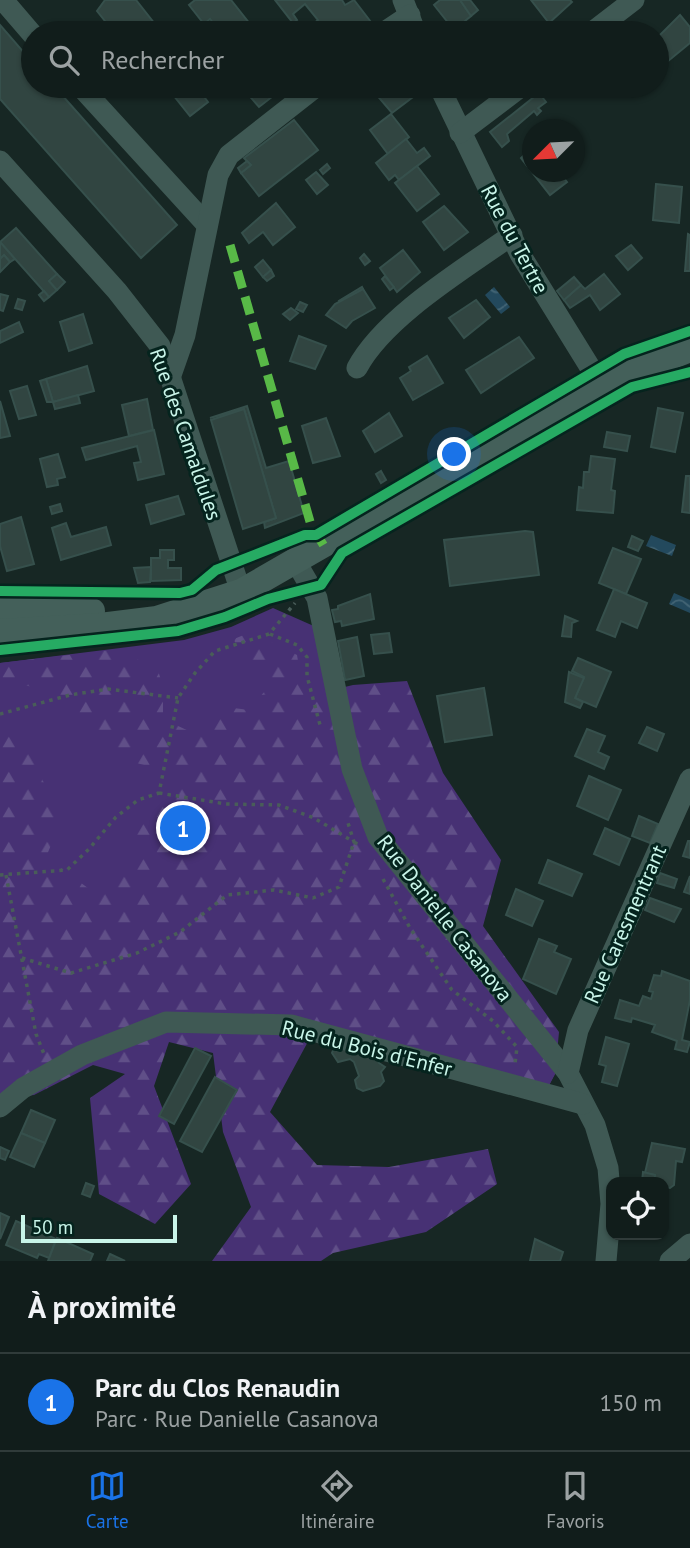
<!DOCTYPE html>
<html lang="fr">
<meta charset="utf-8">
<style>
:root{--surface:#111d1b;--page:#1a2624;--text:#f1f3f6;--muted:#9ca2a3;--line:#303b3a;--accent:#1a73e8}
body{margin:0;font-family:"PT Sans",sans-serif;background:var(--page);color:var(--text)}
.controls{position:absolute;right:21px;bottom:21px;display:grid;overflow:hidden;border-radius:14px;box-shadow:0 2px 5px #0004}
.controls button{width:63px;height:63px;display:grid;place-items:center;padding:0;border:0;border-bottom:2px solid var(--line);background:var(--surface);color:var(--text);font:35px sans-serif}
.compass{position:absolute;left:522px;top:119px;width:63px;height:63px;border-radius:50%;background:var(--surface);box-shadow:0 2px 5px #0004;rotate:246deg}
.scale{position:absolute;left:21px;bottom:18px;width:156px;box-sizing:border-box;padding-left:7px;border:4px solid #c9f5e9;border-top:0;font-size:19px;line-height:24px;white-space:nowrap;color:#c9f5e9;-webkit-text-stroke:5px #05241e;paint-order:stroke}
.you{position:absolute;left:455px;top:455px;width:24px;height:24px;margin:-18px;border:5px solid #fff;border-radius:50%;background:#1a73e8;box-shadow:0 0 0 10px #1a73e833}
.badge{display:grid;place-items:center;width:46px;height:46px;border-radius:50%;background:var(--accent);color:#fff;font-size:23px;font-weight:700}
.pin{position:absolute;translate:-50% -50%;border:4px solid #fff;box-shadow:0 2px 7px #0006}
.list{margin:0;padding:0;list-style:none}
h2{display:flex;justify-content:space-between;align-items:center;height:91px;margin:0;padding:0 28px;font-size:30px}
h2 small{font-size:23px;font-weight:400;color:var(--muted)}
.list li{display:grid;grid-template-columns:46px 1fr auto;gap:21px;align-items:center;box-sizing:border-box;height:98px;padding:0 28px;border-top:2px solid var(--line)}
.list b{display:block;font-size:26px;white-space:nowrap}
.list p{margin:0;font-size:23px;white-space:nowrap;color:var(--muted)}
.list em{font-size:23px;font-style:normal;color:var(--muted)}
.icon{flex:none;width:38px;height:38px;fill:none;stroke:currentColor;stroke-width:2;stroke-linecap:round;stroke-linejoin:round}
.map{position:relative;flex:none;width:690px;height:1261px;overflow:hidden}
.search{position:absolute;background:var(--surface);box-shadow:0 2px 5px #0004;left:21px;right:21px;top:21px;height:77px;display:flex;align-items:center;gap:18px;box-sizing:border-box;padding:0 24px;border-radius:38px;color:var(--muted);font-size:26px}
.sheet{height:189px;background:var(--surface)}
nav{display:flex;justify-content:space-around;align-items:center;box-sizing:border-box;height:98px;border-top:2px solid var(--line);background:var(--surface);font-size:19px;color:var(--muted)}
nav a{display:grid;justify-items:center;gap:4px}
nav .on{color:var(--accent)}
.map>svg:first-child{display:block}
.green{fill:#473174}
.forest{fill:url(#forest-firs)}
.water{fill:url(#water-waves)}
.building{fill:#314541;stroke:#36504c;stroke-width:2}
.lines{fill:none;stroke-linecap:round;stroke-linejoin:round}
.path{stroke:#495d59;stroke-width:3.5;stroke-dasharray:3.5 5;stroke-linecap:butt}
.minor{stroke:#3f5954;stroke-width:21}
.major{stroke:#44605a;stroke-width:26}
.quiet{stroke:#58b947;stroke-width:9;stroke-dasharray:18 9;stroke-linecap:butt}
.cycleway-casing{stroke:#05241e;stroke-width:15}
.cycleway{stroke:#26ab63;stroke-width:10}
.labels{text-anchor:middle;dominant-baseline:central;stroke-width:6;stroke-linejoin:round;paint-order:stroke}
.street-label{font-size:21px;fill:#c9f5e9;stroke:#05241e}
</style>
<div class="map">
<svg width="690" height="1261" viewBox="0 0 690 1261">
<defs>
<pattern id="forest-firs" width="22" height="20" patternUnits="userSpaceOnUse" patternTransform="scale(1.75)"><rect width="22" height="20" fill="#473174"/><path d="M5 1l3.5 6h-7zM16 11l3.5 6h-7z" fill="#604f88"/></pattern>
<pattern id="water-waves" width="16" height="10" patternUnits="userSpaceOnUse" patternTransform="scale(1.75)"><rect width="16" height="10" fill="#23495d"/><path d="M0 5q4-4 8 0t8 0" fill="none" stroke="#426474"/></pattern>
</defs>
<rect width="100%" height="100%" fill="#172724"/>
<polygon class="green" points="273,608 316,627 377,850 555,1074 546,1091 205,1004 0,1088 0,663 184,640 231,627"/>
<polygon class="forest" points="251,632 297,655 304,697 353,685 407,681 443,773 501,860 483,926 559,1032 555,1074 546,1091 318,1023 270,1112 317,1165 389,1167 488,1149 497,1184 426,1232 333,1253 321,1261 212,1261 251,1207 223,1132 213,1053 169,1042 154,1086 191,1184 155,1224 99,1194 90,1098 125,1074 93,1065 34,1095 0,1099 0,725 15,725 62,819 46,857 100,897 136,859 132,829 179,774 117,758 42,689 5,681 0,674 0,663 112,650 157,667 163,687 163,719 191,732 218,706 249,710 270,685 241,664 234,639"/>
<g class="water">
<polygon points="494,287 510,307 501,314 485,295"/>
<polygon points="651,535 676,545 672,556 646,546"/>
<polygon points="674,593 690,600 690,613 669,604"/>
</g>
<g class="building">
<polygon points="105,0 136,0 162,33 125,33 119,26 113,31 97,11"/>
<polygon points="195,0 231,0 257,33 221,33 210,19 204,24 189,5"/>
<polygon points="275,0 342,0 345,5 354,0 374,26 365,33 320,33 313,24 318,20 305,4 293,14 297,20 293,23"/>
<polygon points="440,0 460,0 471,16 454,30 434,5"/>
<polygon points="460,0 470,0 478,10 471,16"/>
<polygon points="531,0 570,0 572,2 549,23"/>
<polygon points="680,15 690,27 690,43 668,61 657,46 657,38"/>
<polygon points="0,25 33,63 33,86 54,86 177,225 141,258 0,99"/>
<polygon points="166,86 196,86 208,102 190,116"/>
<polygon points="254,86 286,86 259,107 246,92"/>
<polygon points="369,86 405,86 413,97 392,113"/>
<polygon points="539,93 546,102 538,108 541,111 537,115 534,111 507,134 509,141 502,147 490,132"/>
<polygon points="391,114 409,137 388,154 370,130"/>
<polygon points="294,120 318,150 259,196 241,173 251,165 244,158"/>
<polygon points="406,139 417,153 424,148 430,156 399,180 395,175 389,180 376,163"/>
<polygon points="532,148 532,172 559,172 567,182 550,195 521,158"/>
<polygon points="247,161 251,165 241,173 238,168"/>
<polygon points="327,164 330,168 323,174 320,170"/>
<polygon points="417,166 439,194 417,211 395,183"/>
<polygon points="316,172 328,185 317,194 306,180"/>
<polygon points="656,184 682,187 679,223 653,220"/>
<polygon points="276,203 295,227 273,245 263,232 249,243 242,233"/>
<polygon points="444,206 468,232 444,250 423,222"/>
<polygon points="16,228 57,274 49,281 57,290 49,297 0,242"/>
<polygon points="688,234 690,235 690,271 685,271"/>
<polygon points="0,242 15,259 10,262 4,255 0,259"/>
<polygon points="631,245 642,258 628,270 616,256"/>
<polygon points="403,250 420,272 397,292 380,268"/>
<polygon points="364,254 370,261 365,265 360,258"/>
<polygon points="4,255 10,262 0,272 0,259"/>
<polygon points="263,260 271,270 263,277 255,267"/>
<polygon points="271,270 274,276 267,281 263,277"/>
<polygon points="57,274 65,282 57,290 49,281"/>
<polygon points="604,274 620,294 600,310 590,295 570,308 564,300 581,285 585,289"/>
<polygon points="385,276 394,287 390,290 382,279"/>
<polygon points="574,277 581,285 564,300 557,291"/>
<polygon points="362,287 363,289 340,303 339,301"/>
<polygon points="363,289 375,308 352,321 346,328 326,315 335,304"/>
<polygon points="44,291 49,297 44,301 39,295"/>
<polygon points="0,294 8,296 3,311 0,310"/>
<polygon points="18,299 25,301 22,310 15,308"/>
<polygon points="476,300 490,317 464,338 449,318"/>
<polygon points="300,302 307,305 303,312 296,309"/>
<polygon points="291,308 298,313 290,320 283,314"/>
<polygon points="83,314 92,343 69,351 60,322"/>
<polygon points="19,322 23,332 0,343 0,331"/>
<polygon points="299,336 326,346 315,369 290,361"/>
<polygon points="519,337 534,358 481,393 466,370"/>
<polygon points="427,356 443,383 413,400 400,378 411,371 409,367"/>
<polygon points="87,366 94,391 53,402 46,379"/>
<polygon points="46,379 53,402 47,402 40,381"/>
<polygon points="27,386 36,415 19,419 10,391"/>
<polygon points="78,395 80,403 55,409 53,402"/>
<polygon points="147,399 153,430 129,436 122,405"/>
<polygon points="0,401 10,436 0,438"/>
<polygon points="247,406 266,468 289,461 304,513 265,528 264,522 276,518 244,409 210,418"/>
<polygon points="658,408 683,413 675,452 651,447"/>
<polygon points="244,409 276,518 243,529 211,420"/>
<polygon points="389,413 402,436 375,452 363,431"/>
<polygon points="326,418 340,456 313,463 302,426"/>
<polygon points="154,430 164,474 138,480 134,463 141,462 137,446 86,460 82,448"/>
<polygon points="607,432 630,436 627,451 604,447"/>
<polygon points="58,454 65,477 57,479 58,485 47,487 40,459"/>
<polygon points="591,456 615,459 611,490 615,491 613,513 577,510 579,487 583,488 584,472 589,472"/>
<polygon points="381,471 386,480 381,483 376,474"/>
<polygon points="686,476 690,476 690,513 682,512"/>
<polygon points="178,496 184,514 151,524 146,505"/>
<polygon points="60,504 62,511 52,514 50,507"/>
<polygon points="21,517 34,564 7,571 0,546 0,524"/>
<polygon points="66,523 71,537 106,527 111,545 61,560 52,528"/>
<polygon points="525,531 533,532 539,575 450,586 444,540"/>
<polygon points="632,536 643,541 638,551 628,547"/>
<polygon points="613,548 641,559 626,594 599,583"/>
<polygon points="160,550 174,550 174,560 168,560 168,568 181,568 181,580 151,581 151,558 160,558"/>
<polygon points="151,567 150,582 138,583 134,568"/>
<polygon points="614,589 647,603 637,628 621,621 615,637 597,630"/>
<polygon points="370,594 374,619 342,626 341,621 335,622 332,610 338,609 338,606"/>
<polygon points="565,616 577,621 572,623 571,637 562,636"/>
<polygon points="389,633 392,652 374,654 371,635"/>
<polygon points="357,637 364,676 345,680 338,641"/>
<polygon points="578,658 611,672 596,707 575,698 584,677 572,671"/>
<polygon points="569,672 584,678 575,698 583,702 580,708 565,702"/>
<polygon points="484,688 492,735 445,742 437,696"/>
<polygon points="647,727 664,734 657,751 639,743"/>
<polygon points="587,729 605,736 598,752 609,757 604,769 575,756"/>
<polygon points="589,776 621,790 608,820 577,806"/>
<polygon points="639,816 658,824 650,843 632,836"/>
<polygon points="605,828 630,839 619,865 594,854"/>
<polygon points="688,841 690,841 690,858 683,856"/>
<polygon points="548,860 582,874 572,896 539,883"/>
<polygon points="660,873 677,879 674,888 657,883"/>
<polygon points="690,876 690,894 684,892"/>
<polygon points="516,889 543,901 532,926 506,915"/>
<polygon points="650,898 681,909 674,922 645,910"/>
<polygon points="539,939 557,946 554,952 571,959 556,994 523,979"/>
<polygon points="662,971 690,981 690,1000 682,1040 690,1042 687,1052 675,1049 677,1041 652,1032 655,1025 632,1018 631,1022 615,1018 620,1000 639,1006 643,996 651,999 653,992 649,991 654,975 661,976"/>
<polygon points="606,1037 629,1044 617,1086 602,1082 606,1066 599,1064"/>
<polygon points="336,1043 377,1055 379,1063 385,1067 381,1072 384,1081 380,1086 363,1091 357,1088 355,1080 359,1076 354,1062 350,1059 338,1062 332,1053"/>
<polygon points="195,1048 211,1056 174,1124 159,1116"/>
<polygon points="215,1077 237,1090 202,1152 180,1141"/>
<polygon points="31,1110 55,1120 45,1143 21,1133"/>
<polygon points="21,1133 45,1143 34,1167 10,1157"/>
<polygon points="652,1143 685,1149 682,1162 676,1161 674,1185 670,1188 664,1187 664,1182 654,1182 655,1175 645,1173"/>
<polygon points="0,1147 9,1151 5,1160 0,1158"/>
<polygon points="643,1172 655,1175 654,1182 642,1182"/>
<polygon points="86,1183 94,1186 90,1197 82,1194"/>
<polygon points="0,1213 9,1217 0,1239"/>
<polygon points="16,1221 56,1239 49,1258 39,1254 37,1258 6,1245"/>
<polygon points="57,1238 93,1254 90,1261 48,1261"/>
<polygon points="535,1239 563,1252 560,1261 530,1261"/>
<polygon points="110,1254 125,1261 107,1261"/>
</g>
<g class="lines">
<g class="path">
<polyline points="270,634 297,645 307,657 307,676 320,725"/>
<polyline points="0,714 70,695 108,689 178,698"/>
<polyline points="159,793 226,804 279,805 314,818 354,842 348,823"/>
<polyline points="0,875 67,870 89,849 116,817 138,800 159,793 178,698 195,673 215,651 269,634 295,603"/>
<polyline points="6,875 36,1034 44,1054"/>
<polyline points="383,879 410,928 452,990 493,1021 517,1047 515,1064"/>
<polyline points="22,958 71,973 137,953 180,932 227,895 274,890 313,898 339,887 354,842 359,845"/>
</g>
<g class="minor">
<polyline points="3,0 33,35"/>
<polyline points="403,0 416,33"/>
<polyline points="383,33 410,15"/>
<polyline points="591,33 634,0"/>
<polyline points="80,86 207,225"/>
<polyline points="439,86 520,254 601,385"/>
<polyline points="460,133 522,86"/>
<polyline points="0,161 117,291 160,346 241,592"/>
<path d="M357 368C384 317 464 269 512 235"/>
<polyline points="171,375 185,335 218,175 229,155 317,86"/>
<polyline points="296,562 317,598 352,769 378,837 568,1073 595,1125 608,1168 611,1204 606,1261"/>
<polyline points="568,1073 578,1030 690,779"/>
<polyline points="0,1107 23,1088 82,1055 166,1022 291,1025 583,1104"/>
<polyline points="670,1261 690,1244"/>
</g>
<g class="major">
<polyline points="0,611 92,611"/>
<polyline points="0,632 100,626 157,619 241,592 601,385 690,349"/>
</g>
<polyline class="quiet" points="230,245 311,525 324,546"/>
<g class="cycleway-casing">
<g id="cycleway">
<polyline points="0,591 180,593 192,590 216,570 305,535 316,535 624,354 690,331"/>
<polyline points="0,650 178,631 225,617 268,599 321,585 342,553 632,387 690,372"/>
</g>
</g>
<use href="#cycleway" class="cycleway"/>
</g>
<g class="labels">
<g class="street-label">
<text transform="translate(515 239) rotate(62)">Rue du Tertre</text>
<text transform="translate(186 434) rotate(71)">Rue des Camaldules</text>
<text transform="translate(445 918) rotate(52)">Rue Danielle Casanova</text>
<text transform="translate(625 924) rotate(-66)">Rue Caresmentrant</text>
<text transform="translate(367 1048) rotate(14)">Rue du Bois d'Enfer</text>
</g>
</g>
</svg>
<div class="controls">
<button><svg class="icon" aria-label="locate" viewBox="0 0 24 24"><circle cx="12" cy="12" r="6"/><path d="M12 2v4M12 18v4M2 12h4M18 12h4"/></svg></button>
</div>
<svg class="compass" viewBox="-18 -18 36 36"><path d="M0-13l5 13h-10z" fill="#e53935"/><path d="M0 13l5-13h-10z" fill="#9ca2a3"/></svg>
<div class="scale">50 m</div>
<div class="you"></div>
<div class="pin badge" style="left:183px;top:828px">1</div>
<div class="search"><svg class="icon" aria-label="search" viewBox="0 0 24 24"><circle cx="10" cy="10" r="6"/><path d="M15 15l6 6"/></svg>Rechercher</div>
</div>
<section class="sheet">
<h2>À proximité<small></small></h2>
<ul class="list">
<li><span class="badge">1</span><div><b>Parc du Clos Renaudin</b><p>Parc · Rue Danielle Casanova</p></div><em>150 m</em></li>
</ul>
</section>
<nav>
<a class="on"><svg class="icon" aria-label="map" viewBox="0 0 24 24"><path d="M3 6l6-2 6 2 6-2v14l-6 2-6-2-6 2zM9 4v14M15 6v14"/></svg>Carte</a>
<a><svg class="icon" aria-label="directions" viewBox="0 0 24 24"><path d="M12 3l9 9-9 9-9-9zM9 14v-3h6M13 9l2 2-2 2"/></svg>Itinéraire</a>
<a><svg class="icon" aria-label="saved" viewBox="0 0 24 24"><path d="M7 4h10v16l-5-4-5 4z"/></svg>Favoris</a>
</nav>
